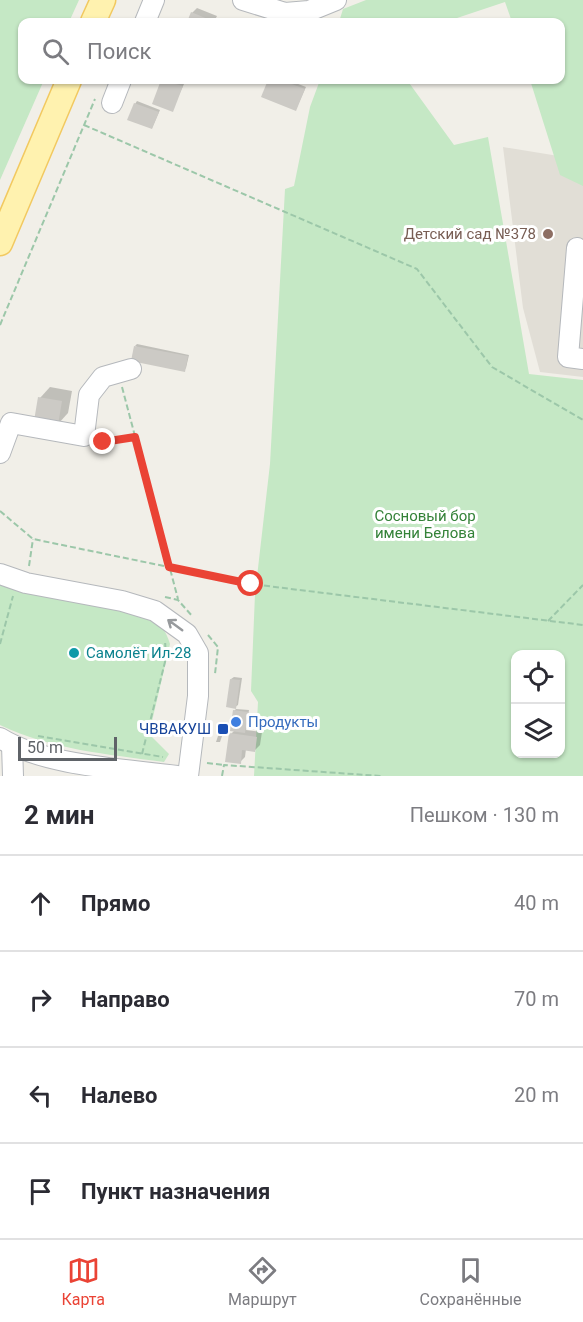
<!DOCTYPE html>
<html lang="ru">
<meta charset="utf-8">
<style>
:root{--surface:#fff;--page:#f7f7f7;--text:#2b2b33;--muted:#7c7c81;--line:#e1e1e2;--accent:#ea4335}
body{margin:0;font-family:Roboto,sans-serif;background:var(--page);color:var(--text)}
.controls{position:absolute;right:18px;bottom:18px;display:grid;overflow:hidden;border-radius:12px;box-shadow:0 2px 4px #0004}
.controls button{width:54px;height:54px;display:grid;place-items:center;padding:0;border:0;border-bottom:2px solid var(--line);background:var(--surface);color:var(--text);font:30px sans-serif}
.scale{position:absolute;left:18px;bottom:15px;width:99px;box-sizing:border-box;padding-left:6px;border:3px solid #5f6368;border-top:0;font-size:16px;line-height:21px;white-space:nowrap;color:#5f6368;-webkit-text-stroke:4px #fff;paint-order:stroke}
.stop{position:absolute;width:18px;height:18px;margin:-14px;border:4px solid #ea4335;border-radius:50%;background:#fff}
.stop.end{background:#ea4335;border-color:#fff;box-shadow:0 2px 6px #0008}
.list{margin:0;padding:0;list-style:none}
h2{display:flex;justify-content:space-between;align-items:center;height:78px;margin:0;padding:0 24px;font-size:26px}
h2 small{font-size:20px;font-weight:400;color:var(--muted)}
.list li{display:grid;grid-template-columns:39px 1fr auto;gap:18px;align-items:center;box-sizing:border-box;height:96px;padding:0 24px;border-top:2px solid var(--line)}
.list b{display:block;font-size:22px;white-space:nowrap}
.list em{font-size:20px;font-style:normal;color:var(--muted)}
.icon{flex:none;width:33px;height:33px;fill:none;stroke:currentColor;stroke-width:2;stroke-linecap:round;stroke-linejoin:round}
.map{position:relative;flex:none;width:583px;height:776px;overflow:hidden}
.search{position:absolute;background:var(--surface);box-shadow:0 2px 4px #0004;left:18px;right:18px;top:18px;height:66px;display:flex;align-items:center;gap:15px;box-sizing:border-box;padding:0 21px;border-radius:12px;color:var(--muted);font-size:22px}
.sheet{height:462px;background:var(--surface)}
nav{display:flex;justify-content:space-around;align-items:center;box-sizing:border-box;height:84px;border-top:2px solid var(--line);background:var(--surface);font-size:16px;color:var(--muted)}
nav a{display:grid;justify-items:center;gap:3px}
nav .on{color:var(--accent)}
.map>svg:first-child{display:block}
.education{fill:#e1ded6}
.green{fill:#c5e8c5;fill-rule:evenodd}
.shadow{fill:#0003}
.building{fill:#cccac5}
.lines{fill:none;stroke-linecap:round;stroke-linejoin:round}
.minor-casing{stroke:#b5b8bc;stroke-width:22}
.major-casing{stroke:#f2c960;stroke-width:27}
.path{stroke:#9cc7a9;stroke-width:2;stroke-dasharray:6 3;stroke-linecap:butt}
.minor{stroke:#fff;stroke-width:20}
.major{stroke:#fff2af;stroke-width:24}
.oneway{stroke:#979a9d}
.route{stroke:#ea4335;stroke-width:8}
.education-dot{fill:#8d6e63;stroke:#fff;stroke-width:2}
.culture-dot{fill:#0f9aa8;stroke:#fff;stroke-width:2}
.shop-dot{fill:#3f7fe0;stroke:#fff;stroke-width:2}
.transit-dot{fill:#1a4fb4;stroke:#fff;stroke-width:2}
.labels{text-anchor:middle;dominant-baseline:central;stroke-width:6;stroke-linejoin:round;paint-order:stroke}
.education-label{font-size:15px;fill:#785e54;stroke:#fff;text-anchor:end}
.park-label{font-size:15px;fill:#348238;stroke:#fff}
.culture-label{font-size:15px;fill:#0d838f;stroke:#fff;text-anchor:start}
.shop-label{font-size:15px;fill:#366cbe;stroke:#fff;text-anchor:start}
.transit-label{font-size:15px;fill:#164399;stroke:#fff;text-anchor:end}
</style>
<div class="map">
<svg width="583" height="776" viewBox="0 0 583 776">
<rect width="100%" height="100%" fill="#f1efe8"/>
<polygon class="education" points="503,147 583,160 583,377 540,372 523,308"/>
<g class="green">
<polygon points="0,0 79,0 69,22 22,22 22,80 44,80 0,180"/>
<polygon points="366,0 583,0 583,186 560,175 530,80 560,80 560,22 512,22 505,2 445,22 339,22 343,9"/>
<path d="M320 80H407L454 145 488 137 529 374 583 380V776H254L258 702 251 691 255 594 270 464 285 189 294 186 310 107ZM516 654H560V754H516Z"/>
<path d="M0 583 147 614C159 621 166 630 170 644L149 734 169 754 164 762C106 754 53 750 0 725Z"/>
</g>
<g class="shadow">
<polygon points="197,8 217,16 214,22 188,22 192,13"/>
<polygon points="163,80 172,80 184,84 172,110 153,103"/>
<polygon points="269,80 288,80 306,87 296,109 263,97"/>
<polygon points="137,101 160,110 152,128 135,104"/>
<polygon points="137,344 189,355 186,368 184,370 135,346"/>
<polygon points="50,387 72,391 68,413 58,424 40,398"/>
<polygon points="234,677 242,678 238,705 235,707 231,679"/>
<polygon points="236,709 249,710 246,730 262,732 260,745 255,750 246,749 245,757 240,762 231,734 235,730 234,711"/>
<polygon points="219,733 223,733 220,742 216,742"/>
</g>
<g class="building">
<polygon points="191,12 215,22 187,22"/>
<polygon points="161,80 183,86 173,112 152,104"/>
<polygon points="268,80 281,80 305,89 296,111 261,97"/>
<polygon points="134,103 159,112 152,129 127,120"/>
<polygon points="134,346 188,356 185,372 131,361"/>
<polygon points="38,397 62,401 58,425 34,421"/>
<polygon points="230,679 240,680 236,709 226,707"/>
<polygon points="233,710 248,712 245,733 230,731"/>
<polygon points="229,733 257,737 255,752 242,750 241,764 225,762"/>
</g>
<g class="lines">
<g class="minor-casing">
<g id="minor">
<polyline points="243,0 285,13 309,11 336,0"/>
<polyline points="145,22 154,0"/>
<polyline points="112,103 121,80"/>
<polyline points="577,248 568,357 583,359"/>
<polyline points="0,453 11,423 84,436 89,395 103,377 131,369"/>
<polyline points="0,574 26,583 122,601 155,611 187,634 198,653 198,696 188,776"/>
<path d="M0 738C45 766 124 769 177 776"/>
<polyline points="12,745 13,776"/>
</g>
</g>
<g class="major-casing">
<g id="major">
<polyline points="93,22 103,0"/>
<polyline points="0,243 69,80"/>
</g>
</g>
<g class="path">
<polyline points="84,125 417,269 492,367 583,420"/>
<polyline points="0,325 95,99"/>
<polyline points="122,387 178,599"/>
<polyline points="98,440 103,442 134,437"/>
<polyline points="0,511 33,539 251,584 583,625"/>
<polyline points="29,566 33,539"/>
<polyline points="165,597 178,600 193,617"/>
<polyline points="548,621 583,585"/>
<polyline points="208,635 218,647 215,674"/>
<polyline points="0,644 13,596"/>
<polyline points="38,736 163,757"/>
<polyline points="142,754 166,658 165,640"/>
<polyline points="207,763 224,765"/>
<polyline points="222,776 224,765 381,776"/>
</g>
<use href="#minor" class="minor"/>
<use href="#major" class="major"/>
</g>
<defs><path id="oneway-shaft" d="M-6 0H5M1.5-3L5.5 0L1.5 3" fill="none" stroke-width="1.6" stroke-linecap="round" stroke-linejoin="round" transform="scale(1.5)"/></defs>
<use class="oneway" href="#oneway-shaft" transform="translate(175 625) rotate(-144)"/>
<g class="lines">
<polyline class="route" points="103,442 135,437 169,567 251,584"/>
</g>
<circle class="education-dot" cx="548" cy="234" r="6"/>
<circle class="culture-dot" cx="74" cy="653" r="6"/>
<circle class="shop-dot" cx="236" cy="722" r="6"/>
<rect class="transit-dot" x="217" y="723" width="12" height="12" rx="3"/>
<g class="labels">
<g class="education-label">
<text x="536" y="234">Детский сад №378</text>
</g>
<g class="park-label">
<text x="425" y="516">Сосновый бор<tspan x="425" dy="17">имени Белова</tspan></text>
</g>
<g class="culture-label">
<text x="86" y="653">Самолёт Ил-28</text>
</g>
<g class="shop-label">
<text x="248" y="722">Продукты</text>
</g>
<g class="transit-label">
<text x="211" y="729">ЧВВАКУШ</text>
</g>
</g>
</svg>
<div class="controls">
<button><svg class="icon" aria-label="locate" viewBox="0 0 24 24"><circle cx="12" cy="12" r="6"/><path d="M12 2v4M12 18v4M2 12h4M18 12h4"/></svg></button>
<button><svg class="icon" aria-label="layers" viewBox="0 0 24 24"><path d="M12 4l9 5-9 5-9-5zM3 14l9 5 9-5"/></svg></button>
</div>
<div class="scale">50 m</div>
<div class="stop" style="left:251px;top:584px"></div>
<div class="stop end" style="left:103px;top:442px"></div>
<div class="search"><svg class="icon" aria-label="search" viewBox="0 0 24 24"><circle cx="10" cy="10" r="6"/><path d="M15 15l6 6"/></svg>Поиск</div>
</div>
<section class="sheet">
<h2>2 мин<small>Пешком · 130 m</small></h2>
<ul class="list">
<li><svg class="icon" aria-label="ahead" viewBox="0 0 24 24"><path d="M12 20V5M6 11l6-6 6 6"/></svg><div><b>Прямо</b></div><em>40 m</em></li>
<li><svg class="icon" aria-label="right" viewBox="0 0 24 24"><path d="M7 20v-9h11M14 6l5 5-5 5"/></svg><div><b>Направо</b></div><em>70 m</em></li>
<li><svg class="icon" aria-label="left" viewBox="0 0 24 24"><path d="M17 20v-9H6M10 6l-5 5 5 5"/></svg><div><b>Налево</b></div><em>20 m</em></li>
<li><svg class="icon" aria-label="arrive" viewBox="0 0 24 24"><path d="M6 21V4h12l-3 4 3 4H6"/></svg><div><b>Пункт назначения</b></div></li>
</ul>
</section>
<nav>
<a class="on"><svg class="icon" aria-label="map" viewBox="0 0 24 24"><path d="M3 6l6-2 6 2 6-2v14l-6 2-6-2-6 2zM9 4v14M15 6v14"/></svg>Карта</a>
<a><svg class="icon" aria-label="directions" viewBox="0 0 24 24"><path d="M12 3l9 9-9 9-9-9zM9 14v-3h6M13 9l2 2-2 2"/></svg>Маршрут</a>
<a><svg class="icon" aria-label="saved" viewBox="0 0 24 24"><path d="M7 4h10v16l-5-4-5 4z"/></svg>Сохранённые</a>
</nav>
